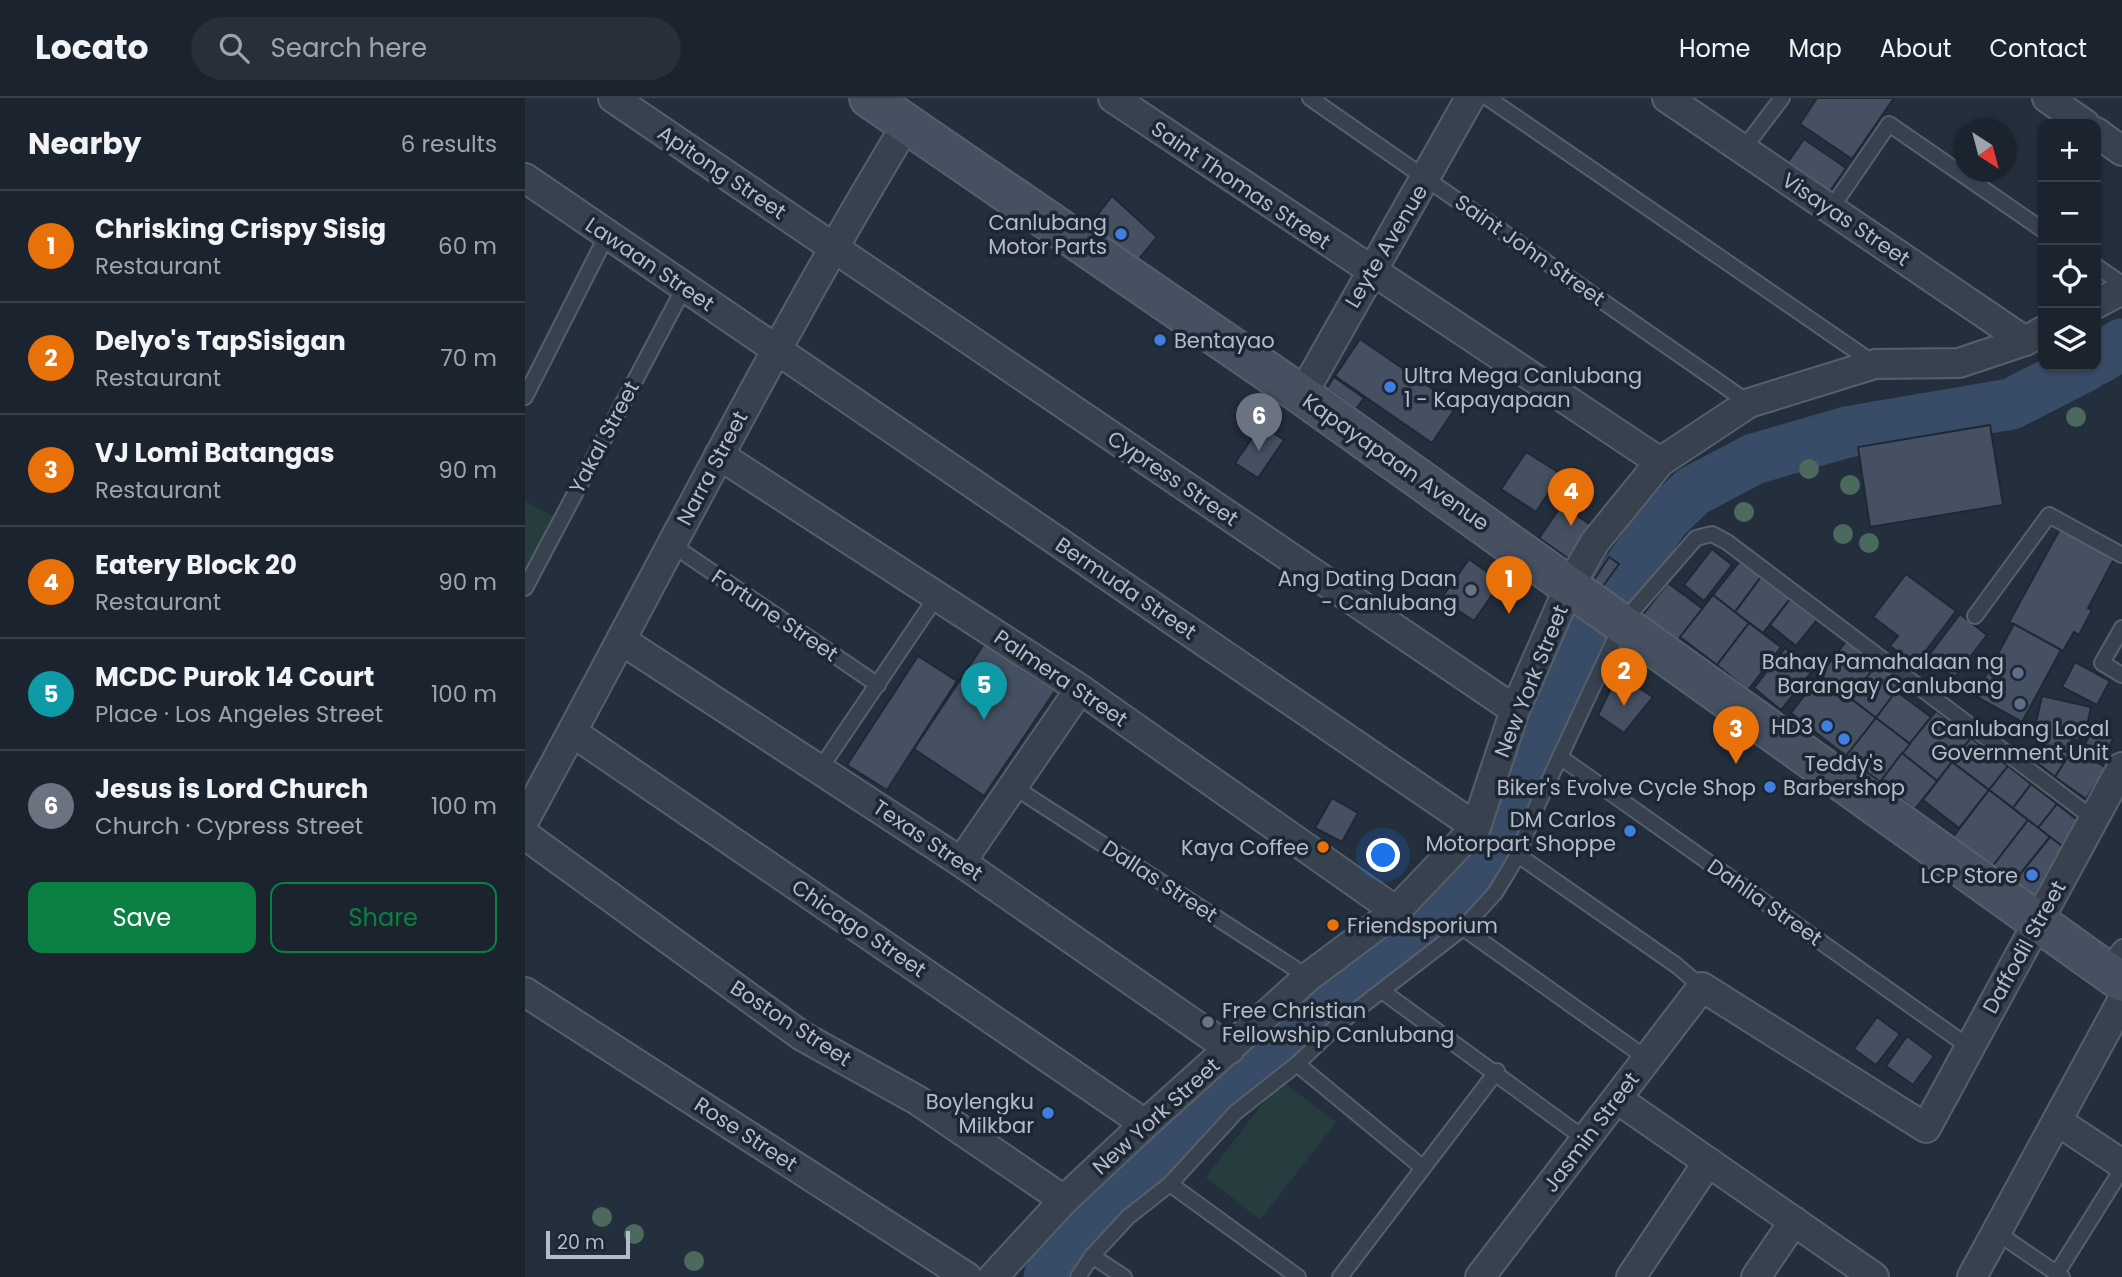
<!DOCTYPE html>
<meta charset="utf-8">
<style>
:root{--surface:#1b232e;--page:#282f3a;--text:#f1f3f6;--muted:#a0a4aa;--line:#39404a;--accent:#0b8043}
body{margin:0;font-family:Poppins,sans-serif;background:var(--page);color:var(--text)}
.controls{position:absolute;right:21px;top:21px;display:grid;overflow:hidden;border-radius:14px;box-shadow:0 2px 5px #0004}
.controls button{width:63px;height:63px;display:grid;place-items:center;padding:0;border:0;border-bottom:2px solid var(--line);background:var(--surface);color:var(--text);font:35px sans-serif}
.compass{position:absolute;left:1429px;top:21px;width:63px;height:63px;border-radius:50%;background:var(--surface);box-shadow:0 2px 5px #0004;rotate:144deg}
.scale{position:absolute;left:21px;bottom:18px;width:84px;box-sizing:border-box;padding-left:7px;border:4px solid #b4bcc9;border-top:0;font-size:19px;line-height:24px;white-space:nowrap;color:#b4bcc9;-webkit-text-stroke:5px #1d2633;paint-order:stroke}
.you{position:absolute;left:859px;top:758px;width:24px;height:24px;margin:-18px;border:5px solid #fff;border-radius:50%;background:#1a73e8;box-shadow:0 0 0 10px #1a73e833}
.badge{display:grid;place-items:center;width:46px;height:46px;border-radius:50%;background:var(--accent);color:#fff;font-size:23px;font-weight:700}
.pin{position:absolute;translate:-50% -58px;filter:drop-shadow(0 2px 4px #0008)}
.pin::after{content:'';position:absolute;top:37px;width:24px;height:21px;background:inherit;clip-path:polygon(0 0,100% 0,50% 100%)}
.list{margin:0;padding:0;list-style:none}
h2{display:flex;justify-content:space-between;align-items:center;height:91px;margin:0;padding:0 28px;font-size:30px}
h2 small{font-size:23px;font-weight:400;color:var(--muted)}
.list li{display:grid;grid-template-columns:46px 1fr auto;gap:21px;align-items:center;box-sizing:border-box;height:112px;padding:0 28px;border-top:2px solid var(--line)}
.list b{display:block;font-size:26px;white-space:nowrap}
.list p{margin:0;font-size:23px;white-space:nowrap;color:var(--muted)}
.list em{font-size:23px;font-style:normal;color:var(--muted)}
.actions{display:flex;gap:14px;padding:21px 28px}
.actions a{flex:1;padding:16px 0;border:2px solid var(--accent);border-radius:14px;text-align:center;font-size:24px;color:var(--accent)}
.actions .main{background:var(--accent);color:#fff}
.icon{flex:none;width:38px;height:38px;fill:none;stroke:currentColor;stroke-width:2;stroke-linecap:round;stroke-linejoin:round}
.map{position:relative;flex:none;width:1597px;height:1179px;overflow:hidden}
header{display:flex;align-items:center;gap:42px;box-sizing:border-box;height:98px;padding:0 35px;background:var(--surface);border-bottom:2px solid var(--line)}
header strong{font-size:33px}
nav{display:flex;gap:38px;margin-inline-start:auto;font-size:24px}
.search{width:490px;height:63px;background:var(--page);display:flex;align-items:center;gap:18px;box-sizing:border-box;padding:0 24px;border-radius:38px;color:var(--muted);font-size:26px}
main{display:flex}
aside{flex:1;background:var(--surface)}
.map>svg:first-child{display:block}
.green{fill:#263c3f}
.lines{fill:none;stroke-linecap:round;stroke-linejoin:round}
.river{stroke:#394c67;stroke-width:51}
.building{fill:#455162;stroke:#1f2835;stroke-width:2}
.lane-casing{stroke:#565f6c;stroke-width:18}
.street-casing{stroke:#565f6c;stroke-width:32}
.secondary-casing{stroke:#565f6c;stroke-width:42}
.lane{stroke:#38414e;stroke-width:14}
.street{stroke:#38414e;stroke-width:28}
.secondary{stroke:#465061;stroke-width:38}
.tree{fill:#4b6a5d}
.shop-dot{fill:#3f7fe0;stroke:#1d2633;stroke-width:2.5}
.worship-dot{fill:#6b7280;stroke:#1d2633;stroke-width:2.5}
.service-dot{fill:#5c6f8a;stroke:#1d2633;stroke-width:2.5}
.food-dot{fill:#e8710a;stroke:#1d2633;stroke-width:2.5}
.labels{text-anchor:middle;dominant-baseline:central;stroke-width:7;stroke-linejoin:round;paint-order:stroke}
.street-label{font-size:21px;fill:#b4bcc9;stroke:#1d2633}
.poi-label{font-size:21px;fill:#b4bcc9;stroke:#1d2633;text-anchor:end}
</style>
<header>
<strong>Locato</strong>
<div class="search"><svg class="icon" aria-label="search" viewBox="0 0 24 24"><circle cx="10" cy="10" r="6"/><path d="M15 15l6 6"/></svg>Search here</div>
<nav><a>Home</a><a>Map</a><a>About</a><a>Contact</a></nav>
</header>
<main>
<aside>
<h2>Nearby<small>6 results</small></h2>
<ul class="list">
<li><span class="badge" style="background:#e8710a">1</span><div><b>Chrisking Crispy Sisig</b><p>Restaurant</p></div><em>60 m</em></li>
<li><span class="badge" style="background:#e8710a">2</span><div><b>Delyo's TapSisigan</b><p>Restaurant</p></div><em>70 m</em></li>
<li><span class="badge" style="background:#e8710a">3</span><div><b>VJ Lomi Batangas</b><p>Restaurant</p></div><em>90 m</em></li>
<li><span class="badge" style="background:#e8710a">4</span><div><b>Eatery Block 20</b><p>Restaurant</p></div><em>90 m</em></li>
<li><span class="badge" style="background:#0f9aa8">5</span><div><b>MCDC Purok 14 Court</b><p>Place · Los Angeles Street</p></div><em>100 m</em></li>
<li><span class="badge" style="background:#6b7280">6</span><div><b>Jesus is Lord Church</b><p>Church · Cypress Street</p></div><em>100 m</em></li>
</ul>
<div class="actions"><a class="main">Save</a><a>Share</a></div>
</aside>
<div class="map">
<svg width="1597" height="1179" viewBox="0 0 1597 1179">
<rect width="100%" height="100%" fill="#242f3e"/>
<g class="green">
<polygon points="1597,230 1597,260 1495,317 1475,323 1370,332 1254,363 1217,377 1182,395 1149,421 1096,501 1078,490 1154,390 1219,349 1356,309 1415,307 1456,301 1530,268 1571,268 1571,246"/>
<polygon points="0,403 31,420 0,478"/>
<polygon points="756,982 811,1024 735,1122 681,1079"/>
</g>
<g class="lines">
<g class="river">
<polyline points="1571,262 1597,246"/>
<polyline points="524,1179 564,1125 828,884 898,832 963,757 1002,673 1029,596 1075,511 1140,420 1168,393 1229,361 1322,334 1486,306 1560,268"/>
</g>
</g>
<g class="building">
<polygon points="1292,0 1369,0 1327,61 1275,26"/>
<polygon points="1279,41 1321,70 1305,93 1263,64"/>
<polygon points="587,98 632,139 605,172 560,133"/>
<polygon points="835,241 932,308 907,345 810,278"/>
<polygon points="809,279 839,300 831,311 802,290"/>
<polygon points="736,327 759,342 733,380 710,365"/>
<polygon points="1465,327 1478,407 1345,429 1333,349"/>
<polygon points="1001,354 1036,376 1011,414 976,391"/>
<polygon points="1037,407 1070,430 1047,463 1014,440"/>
<polygon points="1535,431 1589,461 1563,510 1567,512 1554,537 1549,534 1538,553 1484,524"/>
<polygon points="1187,451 1207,467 1179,503 1159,487"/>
<polygon points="1084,459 1094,466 1078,488 1069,482"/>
<polygon points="944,461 976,484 949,523 916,501"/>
<polygon points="1215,463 1236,479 1210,514 1188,497"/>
<polygon points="1381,476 1431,513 1390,567 1365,548 1373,538 1348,519"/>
<polygon points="1236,479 1265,501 1238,535 1210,514"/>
<polygon points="1143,485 1178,511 1146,551 1112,524"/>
<polygon points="1188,497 1224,525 1192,567 1155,539"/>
<polygon points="1265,501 1292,522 1271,548 1245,527"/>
<polygon points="1435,516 1462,537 1429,580 1402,560"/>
<polygon points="1224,525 1256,549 1223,592 1192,567"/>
<polygon points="1489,526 1536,552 1497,624 1450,598"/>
<polygon points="1323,541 1353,565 1325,600 1295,577"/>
<polygon points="459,546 530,593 459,698 389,651"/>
<polygon points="1260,550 1288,572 1256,612 1229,590"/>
<polygon points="393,558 432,583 362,692 322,667"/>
<polygon points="1550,564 1585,583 1572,607 1537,589"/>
<polygon points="1353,565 1379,584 1351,620 1325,600"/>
<polygon points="1093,576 1128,599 1099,635 1073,617"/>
<polygon points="1295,577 1351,620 1321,658 1266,615"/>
<polygon points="1371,593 1406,619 1385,646 1351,620"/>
<polygon points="1517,598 1566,609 1560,638 1555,637 1554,642 1547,641 1544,654 1514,647 1517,634 1509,633"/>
<polygon points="1411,613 1446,640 1412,683 1377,655"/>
<polygon points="1351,620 1385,646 1355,684 1321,658"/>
<polygon points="1567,632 1588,641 1580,656 1560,646"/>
<polygon points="1446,640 1483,668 1464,692 1427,664"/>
<polygon points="1514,647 1546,655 1530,679 1506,660"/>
<polygon points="1549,649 1581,670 1561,701 1530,679"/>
<polygon points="1377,655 1412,683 1390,711 1355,684"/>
<polygon points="1427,664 1464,692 1434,730 1398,702"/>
<polygon points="1483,668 1506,686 1488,710 1464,692"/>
<polygon points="1506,686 1532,706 1513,730 1488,710"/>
<polygon points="1464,692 1503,722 1467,769 1428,739"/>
<polygon points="807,700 833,715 817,744 790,730"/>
<polygon points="1532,706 1556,725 1541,751 1513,730"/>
<polygon points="1503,722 1525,739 1488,785 1467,769"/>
<polygon points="1525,739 1541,751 1511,803 1488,785"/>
<polygon points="1352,919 1375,936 1351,967 1329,951"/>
<polygon points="1382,938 1409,958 1388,987 1361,968"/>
</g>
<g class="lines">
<g class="lane-casing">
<g id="lane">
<polyline points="785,0 1224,305"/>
<polyline points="963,0 1350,266"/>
<polyline points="1219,50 1257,0"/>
<polyline points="1305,112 1364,26 1518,132"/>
<polyline points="1571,168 1597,186"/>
<polyline points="0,299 82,137"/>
<polyline points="146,446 353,587"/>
<polyline points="0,490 159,190"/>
<polyline points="1450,518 1524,417 1597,457"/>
<polyline points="1597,530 1577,565 1597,577"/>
<polyline points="1035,659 1444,949"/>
<polyline points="295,671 412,498"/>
<polyline points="486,687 783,879"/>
<polyline points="993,757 1151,867 1177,889"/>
<polyline points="938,830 1121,960"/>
<polyline points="1580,869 1597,849"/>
<polyline points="857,893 1060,1041"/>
<polyline points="772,966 897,1069"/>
<polyline points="645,1086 773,1179"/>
<polyline points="1471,1134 1537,1179"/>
<polyline points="567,1158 599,1179"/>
<polyline points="1532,1175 1597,1071"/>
<polyline points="553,1179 567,1158 603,1119 645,1086 711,1014 772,966 816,924 938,830 970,795 993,757 1011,710 1098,524 1171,440 1187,436 1202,444 1569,721"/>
<polyline points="815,1179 972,973"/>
</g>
</g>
<g class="street-casing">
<g id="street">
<polyline points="88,0 990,612"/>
<polyline points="588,0 1135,364"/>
<polyline points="1142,0 1500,243"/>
<polyline points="1522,0 1560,26"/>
<polyline points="1571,34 1597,53"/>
<polyline points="0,80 951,729"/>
<polyline points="1571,206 1597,192"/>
<polyline points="777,297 945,0"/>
<polyline points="194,357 555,591 871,813"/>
<polyline points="96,542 436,764 705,951"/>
<polyline points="47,634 620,1026"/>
<path d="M0 721C127 488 245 251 383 24"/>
<polyline points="0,737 277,938 392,1002 539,1102"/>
<polyline points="436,764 555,591"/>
<polyline points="0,894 442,1179"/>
<polyline points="1092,1001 1349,1179"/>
<polyline points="1532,1023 1597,1066"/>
<polyline points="468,1179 539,1102 620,1026 783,879 871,813 951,729 990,612 1045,487 1070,444 1135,364 1224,305 1350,266 1434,265 1500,243 1518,233"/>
<polyline points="955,1179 1177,889 1401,1030 1597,669"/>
<polyline points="1106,1179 1183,1064"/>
<polyline points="1231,1179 1269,1123"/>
<polyline points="1447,1179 1597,903"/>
</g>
</g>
<g class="secondary-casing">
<polyline id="secondary" points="344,0 777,297 1597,884"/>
</g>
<use href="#lane" class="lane"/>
<use href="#street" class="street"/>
<use href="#secondary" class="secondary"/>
</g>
<g class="tree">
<circle cx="1551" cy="319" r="10"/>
<circle cx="1284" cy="371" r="10"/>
<circle cx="1325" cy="387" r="10"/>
<circle cx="1219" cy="414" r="10"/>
<circle cx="1318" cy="436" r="10"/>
<circle cx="1344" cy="445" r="10"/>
<circle cx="77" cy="1119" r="10"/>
<circle cx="109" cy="1136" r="10"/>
<circle cx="169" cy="1163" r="10"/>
</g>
<g class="shop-dot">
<circle cx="596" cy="136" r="7"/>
<circle cx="635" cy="242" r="7"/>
<circle cx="865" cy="289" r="7"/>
<circle cx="1302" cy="628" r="7"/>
<circle cx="1319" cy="641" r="7"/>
<circle cx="1245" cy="689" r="7"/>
<circle cx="1105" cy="733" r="7"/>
<circle cx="1507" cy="777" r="7"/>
<circle cx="523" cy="1015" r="7"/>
</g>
<g class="worship-dot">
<circle cx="946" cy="492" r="7"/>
<circle cx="683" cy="924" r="7"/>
</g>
<g class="service-dot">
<circle cx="1493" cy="575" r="7"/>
<circle cx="1495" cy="606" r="7"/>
</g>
<g class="food-dot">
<circle cx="798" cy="749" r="7"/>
<circle cx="808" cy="827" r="7"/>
</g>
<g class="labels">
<g class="street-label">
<text transform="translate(197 74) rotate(34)">Apitong Street</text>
<text transform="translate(716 87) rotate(34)">Saint Thomas Street</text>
<text transform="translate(1321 121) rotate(34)">Visayas Street</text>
<text transform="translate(861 148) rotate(-59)">Leyte Avenue</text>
<text transform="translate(1005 152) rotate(35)">Saint John Street</text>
<text transform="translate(125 166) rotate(34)">Lawaan Street</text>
<text transform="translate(79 339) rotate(-62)">Yakal Street</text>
<text transform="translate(871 364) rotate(35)">Kapayapaan Avenue</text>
<text transform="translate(187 370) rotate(-62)">Narra Street</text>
<text transform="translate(648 380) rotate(34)">Cypress Street</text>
<text transform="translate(601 490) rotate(34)">Bermuda Street</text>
<text transform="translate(250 517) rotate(34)">Fortune Street</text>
<text transform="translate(536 580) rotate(34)">Palmera Street</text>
<text transform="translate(1006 583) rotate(-68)">New York Street</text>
<text transform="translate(403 742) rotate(34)">Texas Street</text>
<text transform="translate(635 783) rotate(33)">Dallas Street</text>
<text transform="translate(1240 804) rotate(35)">Dahlia Street</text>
<text transform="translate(334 830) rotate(34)">Chicago Street</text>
<text transform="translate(1499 849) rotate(-61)">Daffodil Street</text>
<text transform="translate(266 925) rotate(33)">Boston Street</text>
<text transform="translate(631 1018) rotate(-42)">New York Street</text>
<text transform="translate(1066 1034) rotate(-53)">Jasmin Street</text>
<text transform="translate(221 1036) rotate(33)">Rose Street</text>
</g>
<g class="poi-label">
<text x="582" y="124">Canlubang<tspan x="582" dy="24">Motor Parts</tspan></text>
<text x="649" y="242" text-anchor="start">Bentayao</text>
<text x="879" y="277" text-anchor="start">Ultra Mega Canlubang<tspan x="879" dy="24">1 - Kapayapaan</tspan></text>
<text x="932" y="480">Ang Dating Daan<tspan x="932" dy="24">- Canlubang</tspan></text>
<text x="1479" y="563">Bahay Pamahalaan ng<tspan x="1479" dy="24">Barangay Canlubang</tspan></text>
<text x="1288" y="628">HD3</text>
<text x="1495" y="630" text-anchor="middle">Canlubang Local<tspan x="1495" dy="24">Government Unit</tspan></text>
<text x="1319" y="665" text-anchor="middle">Teddy's<tspan x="1319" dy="24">Barbershop</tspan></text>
<text x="1231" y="689">Biker's Evolve Cycle Shop</text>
<text x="1091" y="721">DM Carlos<tspan x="1091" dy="24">Motorpart Shoppe</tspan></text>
<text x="784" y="749">Kaya Coffee</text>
<text x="1493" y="777">LCP Store</text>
<text x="822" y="827" text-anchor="start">Friendsporium</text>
<text x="697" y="912" text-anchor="start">Free Christian<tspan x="697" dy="24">Fellowship Canlubang</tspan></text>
<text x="509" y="1003">Boylengku<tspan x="509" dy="24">Milkbar</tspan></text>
</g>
</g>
</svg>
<div class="controls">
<button>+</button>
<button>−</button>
<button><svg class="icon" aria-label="locate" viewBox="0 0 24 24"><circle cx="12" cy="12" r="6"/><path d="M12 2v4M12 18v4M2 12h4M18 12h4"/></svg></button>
<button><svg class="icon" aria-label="layers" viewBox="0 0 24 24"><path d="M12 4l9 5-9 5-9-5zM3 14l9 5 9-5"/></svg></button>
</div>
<svg class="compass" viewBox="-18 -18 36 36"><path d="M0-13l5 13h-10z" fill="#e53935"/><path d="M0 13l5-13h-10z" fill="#a0a4aa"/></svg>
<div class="scale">20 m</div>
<div class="you"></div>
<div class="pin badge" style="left:984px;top:516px;background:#e8710a">1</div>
<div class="pin badge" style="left:1099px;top:608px;background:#e8710a">2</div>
<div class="pin badge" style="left:1211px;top:666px;background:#e8710a">3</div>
<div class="pin badge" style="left:1046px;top:428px;background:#e8710a">4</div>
<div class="pin badge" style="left:459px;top:622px;background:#0f9aa8">5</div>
<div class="pin badge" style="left:734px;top:353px;background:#6b7280">6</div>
</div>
</main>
